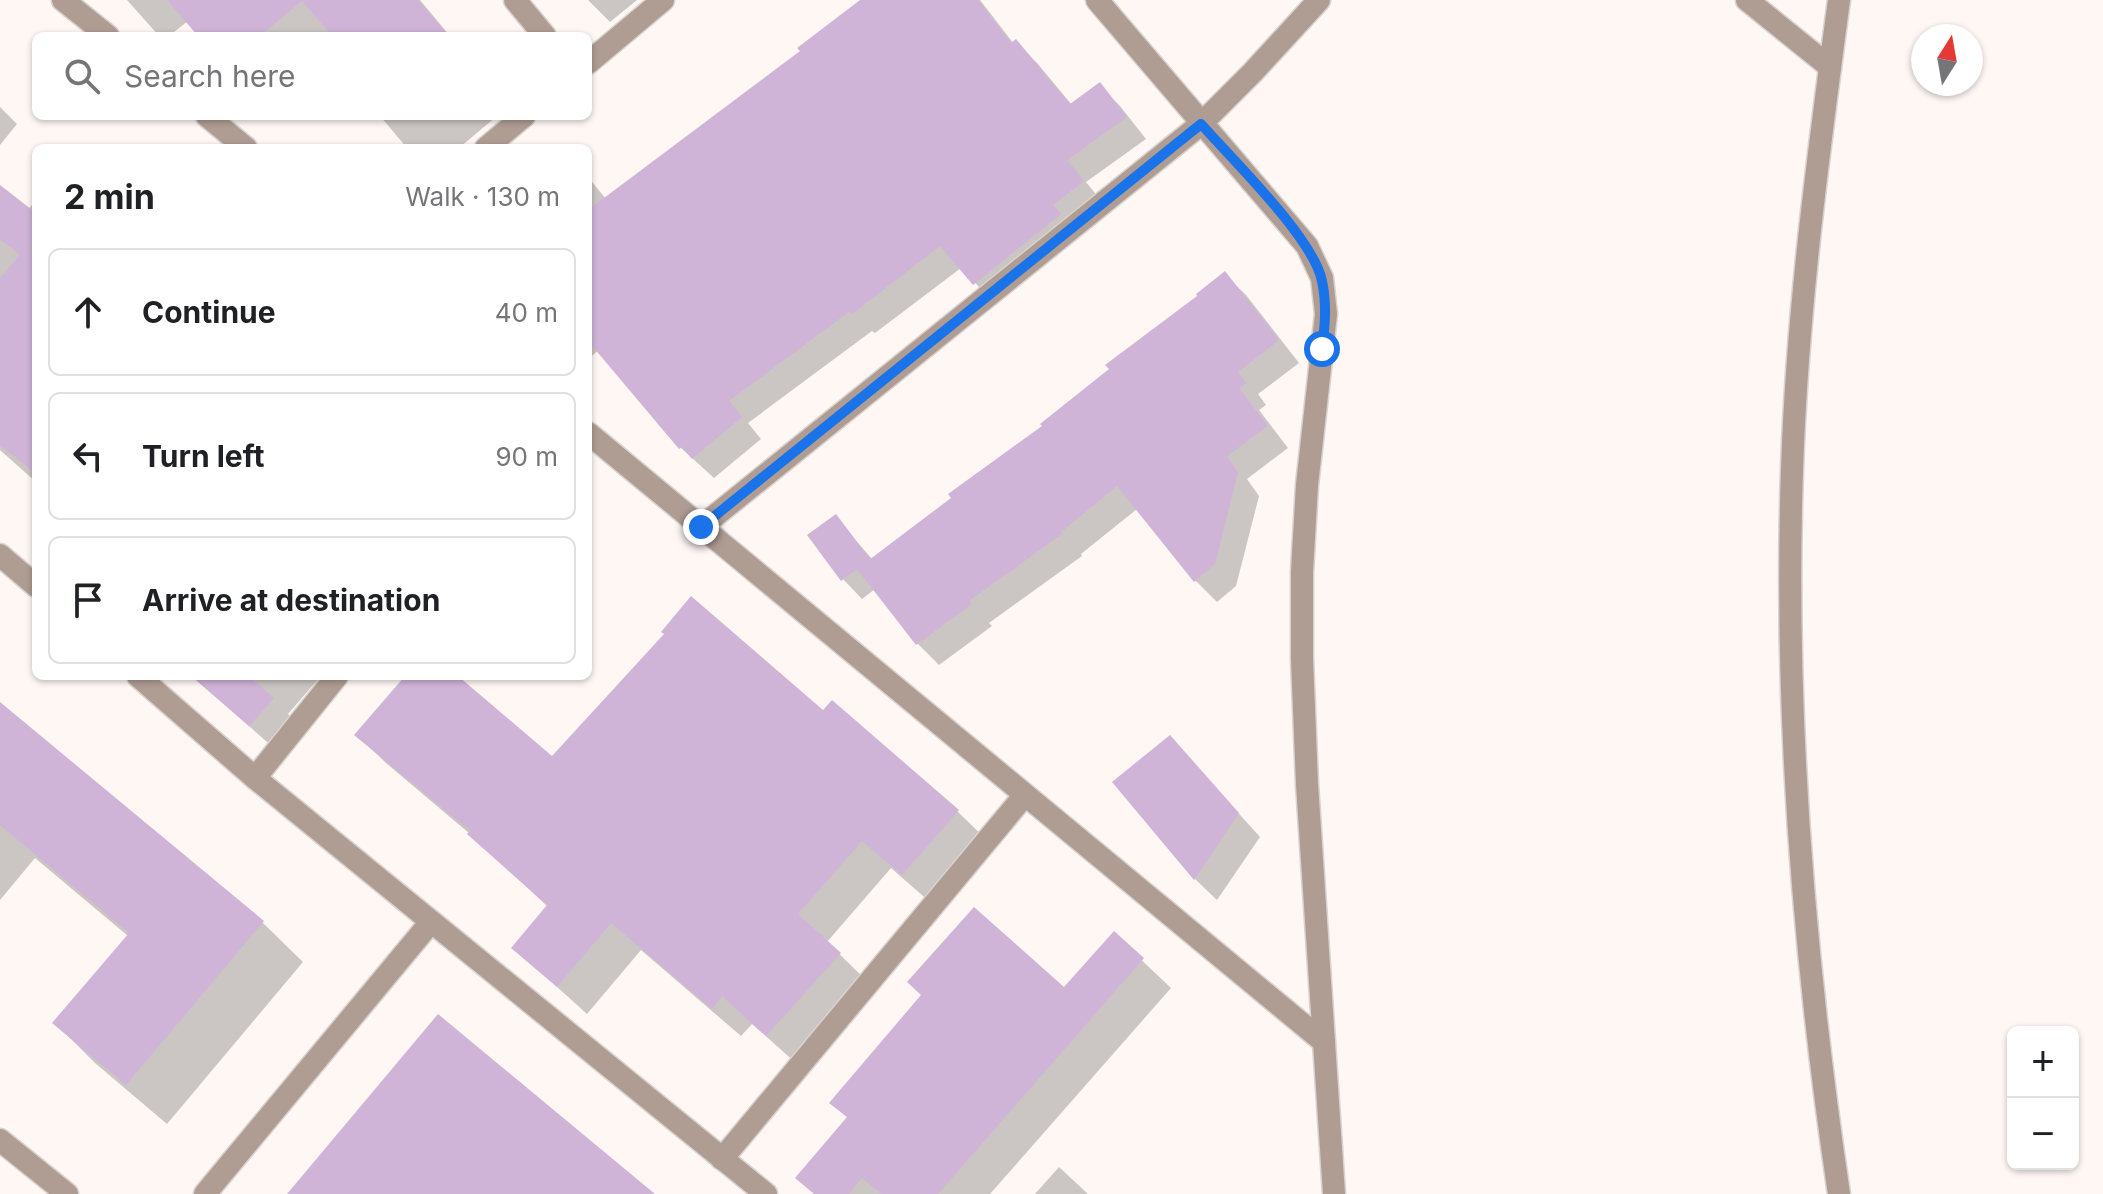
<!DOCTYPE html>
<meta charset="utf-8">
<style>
:root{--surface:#fff;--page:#f6f6f6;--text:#202124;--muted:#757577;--line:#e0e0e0}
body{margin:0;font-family:Inter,sans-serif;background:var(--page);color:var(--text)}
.controls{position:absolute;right:24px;bottom:24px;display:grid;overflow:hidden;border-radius:12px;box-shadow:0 2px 6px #0004}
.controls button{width:72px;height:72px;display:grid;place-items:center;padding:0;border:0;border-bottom:2px solid var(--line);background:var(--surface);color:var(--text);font:40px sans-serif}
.compass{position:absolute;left:1911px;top:24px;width:72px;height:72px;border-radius:50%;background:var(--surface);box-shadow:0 2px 6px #0004;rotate:11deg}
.stop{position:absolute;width:24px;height:24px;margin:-18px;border:6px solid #1a73e8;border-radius:50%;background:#fff}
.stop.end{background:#1a73e8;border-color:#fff;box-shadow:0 2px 8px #0008}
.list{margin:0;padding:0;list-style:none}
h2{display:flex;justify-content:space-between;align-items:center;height:104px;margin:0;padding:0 32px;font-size:34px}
h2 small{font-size:26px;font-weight:400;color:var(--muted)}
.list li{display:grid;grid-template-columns:52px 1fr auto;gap:24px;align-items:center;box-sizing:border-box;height:128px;margin:0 16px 16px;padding:0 16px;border:2px solid var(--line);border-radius:12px}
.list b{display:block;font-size:30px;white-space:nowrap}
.list em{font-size:26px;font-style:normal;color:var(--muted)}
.icon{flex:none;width:44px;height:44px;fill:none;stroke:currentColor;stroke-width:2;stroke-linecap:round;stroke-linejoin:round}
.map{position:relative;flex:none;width:2103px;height:1194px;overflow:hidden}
.search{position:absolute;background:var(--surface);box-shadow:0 2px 6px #0004;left:32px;top:32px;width:560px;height:88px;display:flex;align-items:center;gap:20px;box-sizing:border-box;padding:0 28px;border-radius:12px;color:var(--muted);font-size:30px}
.panel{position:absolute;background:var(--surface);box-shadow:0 2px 6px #0004;left:32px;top:144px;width:560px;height:536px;border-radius:12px}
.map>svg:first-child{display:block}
.shadow{fill:#0003}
.building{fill:#cfb4d7}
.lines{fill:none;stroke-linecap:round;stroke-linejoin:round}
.minor-casing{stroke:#d9d3d0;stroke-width:25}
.minor{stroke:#af9d94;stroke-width:22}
.route{stroke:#1a73e8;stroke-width:10}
</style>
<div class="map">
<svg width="2103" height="1194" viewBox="0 0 2103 1194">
<rect width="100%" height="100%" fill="#fef7f4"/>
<g class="shadow">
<polygon points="127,0 420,0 450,36 200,36 188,21 169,36 159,36"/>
<polygon points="588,0 637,0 610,22"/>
<polygon points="862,0 980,0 1014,44 1016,42 1037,63 1072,105 1099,85 1120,106 1146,139 1086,182 1103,203 1073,227 1080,236 996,305 961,268 875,333 872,331 748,423 761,439 714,478 681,448 599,350 588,359 588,177 606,199 803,52"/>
<polygon points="0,107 17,124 0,145"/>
<polygon points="380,116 497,116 459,148 407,148"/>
<polygon points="0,187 28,210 36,200 36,482 0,450"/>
<polygon points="1224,274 1246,295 1299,363 1258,394 1266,405 1259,410 1288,448 1247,479 1259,496 1236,586 1217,602 1196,581 1137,509 1081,554 1082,556 989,623 992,626 939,665 918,644 875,589 862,599 843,579 835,517 873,560 1045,426"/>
<polygon points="192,676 321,676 288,714 297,724 275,749"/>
<polygon points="408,676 455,676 552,759 823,713 832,703 958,812 987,840 931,903 891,868 827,942 869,983 796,1063 752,1024 741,1036 641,950 587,1014 514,948 548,907 470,834 386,763 357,735"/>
<polygon points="0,704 263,923 303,962 167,1124 95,1063 55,1023 128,936 35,858 0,900"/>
<polygon points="1170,737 1260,837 1217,900 1195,879 1115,783"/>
<polygon points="1114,934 1171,988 990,1194 814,1194 848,1118 832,1103 923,996 1064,990"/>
<polygon points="1059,1167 1088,1194 1035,1194"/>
</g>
<g class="building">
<polygon points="167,0 418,0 449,36 332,36 302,1 260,36 198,36"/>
<polygon points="860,0 978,0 1011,43 1016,39 1070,104 1100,82 1127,117 1067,160 1084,181 1053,205 1061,214 973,285 940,246 852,314 850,311 729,401 742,417 692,459 682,447 679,449 588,341 588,210 800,51 797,48"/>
<polygon points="0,185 36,213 36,474 0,445 0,278 20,255 0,239"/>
<polygon points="1225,271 1279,340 1238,372 1246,383 1239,388 1268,426 1227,456 1238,472 1215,564 1194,582 1117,486 1061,532 1062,534 969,601 972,604 916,645 857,569 951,498 948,494 1042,426 1040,424 1109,369 1105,365 1197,296 1196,294"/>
<polygon points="836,514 870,559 841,581 807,535"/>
<polygon points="691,596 823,710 832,700 959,810 902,875 862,841 798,914 841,953 766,1036 722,996 712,1009 611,923 557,987 511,948 547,905 467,834 470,831 354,735 405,676 458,676 552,756 664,634 661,632"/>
<polygon points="191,676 249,676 274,698 249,726"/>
<polygon points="0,702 264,921 126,1085 52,1023 129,933 0,825"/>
<polygon points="1170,735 1239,813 1194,880 1112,782"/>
<polygon points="974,907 1064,987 1114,931 1144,958 938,1194 881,1194 862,1178 849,1194 814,1194 795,1178 847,1117 829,1103 921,995 907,982"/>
<polygon points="438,1014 655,1194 287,1194"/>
</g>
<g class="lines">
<g class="minor-casing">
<g id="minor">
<polyline points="63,0 108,36"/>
<polyline points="515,0 545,36"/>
<polyline points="1097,0 1307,246 1322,278 1326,314 1307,485 1302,572 1302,658 1307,784 1334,1194"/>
<polyline points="1747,0 1830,67"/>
<path d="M1839 0C1818 156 1797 313 1792 470 1784 712 1803 954 1839 1194"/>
<polyline points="588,63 663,0"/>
<polyline points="207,116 246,148"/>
<polyline points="486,148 524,116"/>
<polyline points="588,433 1324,1042"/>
<polyline points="701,527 1201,124 1253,72 1319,0"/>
<polyline points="0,555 36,586"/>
<polyline points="138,676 255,778 766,1194"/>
<polyline points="255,778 337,676"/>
<polyline points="0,1140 67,1194"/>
<polyline points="722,1159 1024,796"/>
<polyline points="205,1194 430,923"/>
</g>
</g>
<use href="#minor" class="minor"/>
</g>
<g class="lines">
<path class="route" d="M701 527 1201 124C1232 159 1314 239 1322 281 1327 304 1325 326 1322 349"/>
</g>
</svg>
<div class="controls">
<button>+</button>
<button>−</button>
</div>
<svg class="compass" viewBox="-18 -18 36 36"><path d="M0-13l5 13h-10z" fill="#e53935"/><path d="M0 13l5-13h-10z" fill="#757577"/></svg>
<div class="stop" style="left:1322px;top:349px"></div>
<div class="stop end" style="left:701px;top:527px"></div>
<div class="search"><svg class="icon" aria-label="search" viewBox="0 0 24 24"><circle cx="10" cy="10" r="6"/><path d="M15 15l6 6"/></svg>Search here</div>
<section class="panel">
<h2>2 min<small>Walk · 130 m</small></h2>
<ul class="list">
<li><svg class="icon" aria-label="ahead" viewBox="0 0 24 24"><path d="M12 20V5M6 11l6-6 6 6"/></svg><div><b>Continue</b></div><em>40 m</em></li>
<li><svg class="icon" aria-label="left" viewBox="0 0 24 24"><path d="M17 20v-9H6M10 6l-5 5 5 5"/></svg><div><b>Turn left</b></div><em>90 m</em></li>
<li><svg class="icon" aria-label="arrive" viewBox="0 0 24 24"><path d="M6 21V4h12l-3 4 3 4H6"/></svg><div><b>Arrive at destination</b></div></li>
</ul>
</section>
</div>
